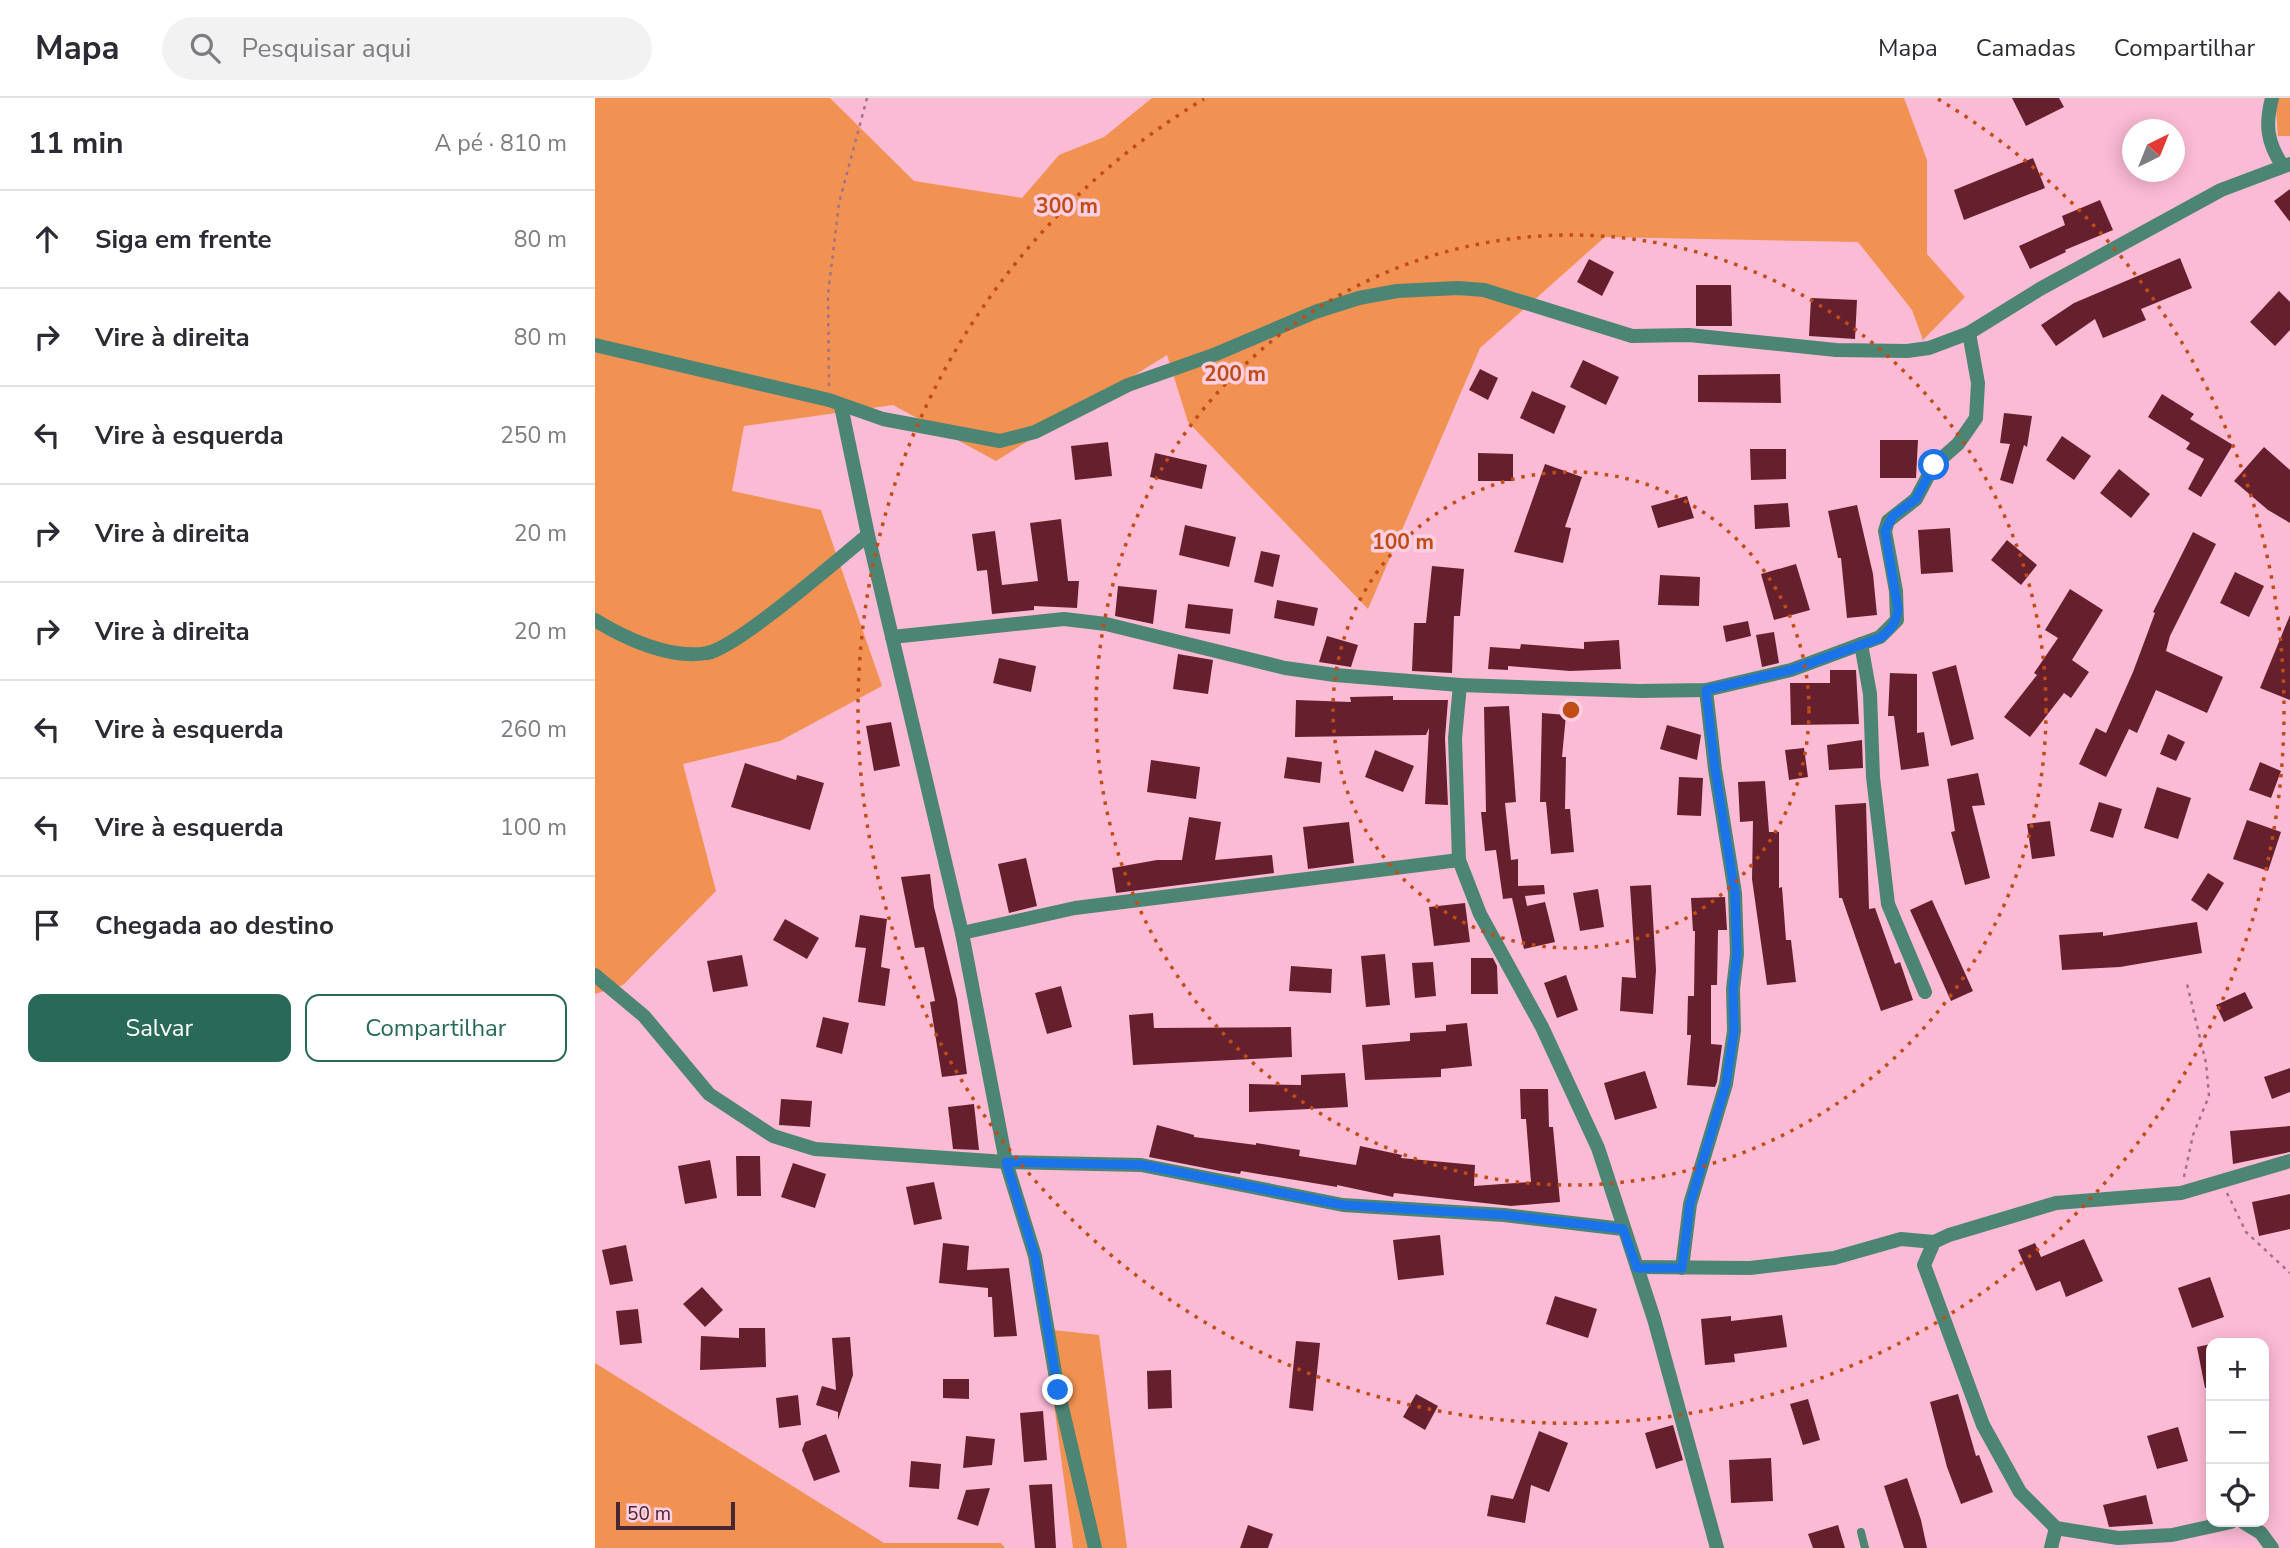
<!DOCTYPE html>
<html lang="pt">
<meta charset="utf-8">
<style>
:root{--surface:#fff;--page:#f2f2f3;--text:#2b2b33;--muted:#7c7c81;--line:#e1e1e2;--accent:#286958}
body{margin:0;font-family:"Nunito Sans",sans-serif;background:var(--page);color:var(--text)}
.controls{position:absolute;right:21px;bottom:21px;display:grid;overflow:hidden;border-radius:14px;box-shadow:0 4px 18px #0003}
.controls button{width:63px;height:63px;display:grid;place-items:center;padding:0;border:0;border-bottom:2px solid var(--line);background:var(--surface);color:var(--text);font:35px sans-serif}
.compass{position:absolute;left:1527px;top:21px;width:63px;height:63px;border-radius:50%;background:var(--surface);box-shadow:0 4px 18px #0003;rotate:43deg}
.scale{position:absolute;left:21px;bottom:18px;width:119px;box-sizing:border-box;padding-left:7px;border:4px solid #462734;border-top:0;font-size:19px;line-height:24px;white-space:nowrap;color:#462734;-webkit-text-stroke:5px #ffcee1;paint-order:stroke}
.stop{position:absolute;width:21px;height:21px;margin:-16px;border:5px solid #1a73e8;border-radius:50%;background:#fff}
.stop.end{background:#1a73e8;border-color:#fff;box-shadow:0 2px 7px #0008}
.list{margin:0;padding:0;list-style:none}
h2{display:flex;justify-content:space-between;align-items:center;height:91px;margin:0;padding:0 28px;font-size:30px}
h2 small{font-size:23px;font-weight:400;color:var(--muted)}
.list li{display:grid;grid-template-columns:46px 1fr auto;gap:21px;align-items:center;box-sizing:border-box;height:98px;padding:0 28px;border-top:2px solid var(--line)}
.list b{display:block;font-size:26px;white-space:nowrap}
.list em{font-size:23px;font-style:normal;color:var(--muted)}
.actions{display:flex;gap:14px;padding:21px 28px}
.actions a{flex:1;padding:16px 0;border:2px solid var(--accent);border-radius:14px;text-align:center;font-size:24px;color:var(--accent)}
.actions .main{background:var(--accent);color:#fff}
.icon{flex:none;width:38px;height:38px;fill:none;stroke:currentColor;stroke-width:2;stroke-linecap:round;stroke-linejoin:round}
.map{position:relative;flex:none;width:1695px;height:1450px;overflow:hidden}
header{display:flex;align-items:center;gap:42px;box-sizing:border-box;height:98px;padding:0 35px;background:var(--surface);border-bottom:2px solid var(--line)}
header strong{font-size:33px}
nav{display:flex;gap:38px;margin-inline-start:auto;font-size:24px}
.search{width:490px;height:63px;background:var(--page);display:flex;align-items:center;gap:18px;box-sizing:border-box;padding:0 24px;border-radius:38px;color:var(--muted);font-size:26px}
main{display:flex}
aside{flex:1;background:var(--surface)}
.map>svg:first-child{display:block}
.green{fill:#f19252}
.building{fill:#66202d}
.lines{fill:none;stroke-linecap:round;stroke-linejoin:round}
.path{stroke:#a27285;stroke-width:2.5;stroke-dasharray:3.5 5;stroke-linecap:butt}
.lane{stroke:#4d8575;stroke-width:8}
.street{stroke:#4d8575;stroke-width:14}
.route{stroke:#1a73e8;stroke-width:9}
.ring{fill:none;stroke:#c04c16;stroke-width:3.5;stroke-dasharray:3.5 7}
.centre{fill:#c04c16;stroke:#ffcee1;stroke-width:3.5}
.ring-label{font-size:21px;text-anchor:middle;font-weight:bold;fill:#c04c16;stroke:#ffcee1;stroke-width:7;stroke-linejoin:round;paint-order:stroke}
</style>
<header>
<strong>Mapa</strong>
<div class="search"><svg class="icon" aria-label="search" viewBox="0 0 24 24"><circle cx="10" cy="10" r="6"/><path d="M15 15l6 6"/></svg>Pesquisar aqui</div>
<nav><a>Mapa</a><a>Camadas</a><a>Compartilhar</a></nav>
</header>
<main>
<aside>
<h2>11 min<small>A pé · 810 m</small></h2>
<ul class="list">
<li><svg class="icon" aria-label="ahead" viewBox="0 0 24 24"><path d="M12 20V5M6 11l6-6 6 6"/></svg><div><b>Siga em frente</b></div><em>80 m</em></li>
<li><svg class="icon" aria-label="right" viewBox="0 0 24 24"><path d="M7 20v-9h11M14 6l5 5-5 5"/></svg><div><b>Vire à direita</b></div><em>80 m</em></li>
<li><svg class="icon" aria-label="left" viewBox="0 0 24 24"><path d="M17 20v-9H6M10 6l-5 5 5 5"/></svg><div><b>Vire à esquerda</b></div><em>250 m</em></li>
<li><svg class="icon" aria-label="right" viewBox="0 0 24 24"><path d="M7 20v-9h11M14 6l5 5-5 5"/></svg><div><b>Vire à direita</b></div><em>20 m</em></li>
<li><svg class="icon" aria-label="right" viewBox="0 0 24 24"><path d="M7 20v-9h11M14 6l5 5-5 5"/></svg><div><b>Vire à direita</b></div><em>20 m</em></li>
<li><svg class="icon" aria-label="left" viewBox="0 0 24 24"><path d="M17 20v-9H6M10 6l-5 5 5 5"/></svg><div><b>Vire à esquerda</b></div><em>260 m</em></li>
<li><svg class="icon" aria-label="left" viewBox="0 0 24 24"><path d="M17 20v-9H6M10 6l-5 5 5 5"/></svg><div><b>Vire à esquerda</b></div><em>100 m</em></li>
<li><svg class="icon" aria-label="arrive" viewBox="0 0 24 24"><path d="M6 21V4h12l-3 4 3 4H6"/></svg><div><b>Chegada ao destino</b></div></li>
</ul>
<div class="actions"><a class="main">Salvar</a><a>Compartilhar</a></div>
</aside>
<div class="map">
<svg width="1695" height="1450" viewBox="0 0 1695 1450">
<rect width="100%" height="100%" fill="#fcbbd5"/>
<g class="green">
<polygon points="0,0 235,0 319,83 427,100 464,57 509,39 557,0 1309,0 1332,62 1332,156 1370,199 1328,242 1317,212 1263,144 1010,139 885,250 773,511 593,324 572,257 401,363 298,307 149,328 137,393 226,412 287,588 185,643 88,666 121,793 28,887 0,896"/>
<polygon points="1680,0 1695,0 1695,38 1683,38"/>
<polygon points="449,1231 504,1237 532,1450 478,1450"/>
<polygon points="0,1265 289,1445 406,1445 410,1450 0,1450"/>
</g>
<g class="building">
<polygon points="1417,0 1464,0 1469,9 1431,28"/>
<polygon points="1438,60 1450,90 1369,122 1359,92"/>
<polygon points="1695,91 1695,124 1679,103"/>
<polygon points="1505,102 1518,132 1470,152 1471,154 1435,171 1424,148 1470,127 1467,118"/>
<polygon points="1585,160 1597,190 1546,211 1551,222 1508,240 1500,221 1461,248 1446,227 1479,205"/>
<polygon points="994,161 1019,174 1007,198 982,184"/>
<polygon points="1101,187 1136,187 1137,228 1101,228"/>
<polygon points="1684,193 1695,204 1695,232 1680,248 1655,224"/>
<polygon points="1216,200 1262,202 1260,241 1214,238"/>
<polygon points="988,262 1024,279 1011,307 975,289"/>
<polygon points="885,271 903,280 893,302 874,292"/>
<polygon points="1185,276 1186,305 1103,304 1103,277"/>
<polygon points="937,293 971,308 959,336 925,320"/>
<polygon points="1567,296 1599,316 1595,321 1638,347 1606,399 1593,391 1609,361 1591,351 1595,345 1553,319"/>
<polygon points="1409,315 1437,318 1432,349 1429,347 1418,386 1405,382 1415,346 1405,345"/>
<polygon points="1467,338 1496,358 1479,382 1451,362"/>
<polygon points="1285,342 1323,342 1321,380 1285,380"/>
<polygon points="513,344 517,378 480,382 476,348"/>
<polygon points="1669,349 1695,372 1695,425 1673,412 1639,383"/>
<polygon points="1155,351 1191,351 1191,381 1156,382"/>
<polygon points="560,355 612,367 607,391 555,379"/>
<polygon points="883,355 918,356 918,383 883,383"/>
<polygon points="950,366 987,379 970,429 976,430 968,465 919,454"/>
<polygon points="1524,371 1555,396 1536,420 1505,395"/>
<polygon points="1092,398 1099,420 1063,430 1056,408"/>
<polygon points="1193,405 1195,429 1160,431 1159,407"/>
<polygon points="1262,407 1278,476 1282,517 1252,520 1246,460 1243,460 1233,413"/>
<polygon points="466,421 473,483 484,483 482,510 439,508 439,512 397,516 392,472 382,473 377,436 400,433 407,487 443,483 435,425"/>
<polygon points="590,427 641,439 634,469 584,457"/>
<polygon points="1355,430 1358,474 1326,476 1323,432"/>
<polygon points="1598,434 1621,446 1575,538 1571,553 1628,579 1612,615 1561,592 1542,635 1534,631 1511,679 1484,666 1501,630 1511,635 1538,574 1560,515 1558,514"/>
<polygon points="1412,442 1442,467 1426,487 1396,462"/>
<polygon points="666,453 685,457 678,489 659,484"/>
<polygon points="1201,466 1215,512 1179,522 1166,476"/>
<polygon points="837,468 869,471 865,518 859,518 857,575 817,573 819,525 831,525"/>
<polygon points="1640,474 1669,488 1654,519 1625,505"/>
<polygon points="1065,477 1105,479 1104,508 1063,507"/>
<polygon points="523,488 562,492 558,526 520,518"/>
<polygon points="1475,491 1508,512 1477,562 1494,574 1476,600 1469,595 1435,639 1409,619 1442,577 1439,575 1463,540 1450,532"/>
<polygon points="682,502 723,510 719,528 679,520"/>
<polygon points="593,506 638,511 635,536 590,530"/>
<polygon points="1695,517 1695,602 1665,590"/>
<polygon points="1153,523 1156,538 1131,544 1128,528"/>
<polygon points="1179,534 1184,565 1167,569 1161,537"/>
<polygon points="732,538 763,547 756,569 724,564"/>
<polygon points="1024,542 1026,571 975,573 913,568 913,572 893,571 895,549 925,551 926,546 989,551 989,544"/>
<polygon points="583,556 618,562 613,596 578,591"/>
<polygon points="404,560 441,568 436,594 398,585"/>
<polygon points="1361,567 1379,641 1356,648 1337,574"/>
<polygon points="1235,572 1261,572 1264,626 1196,627 1195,585 1235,585"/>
<polygon points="1295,575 1322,576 1322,635 1329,634 1334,668 1306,672 1299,618 1293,618"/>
<polygon points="798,598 798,602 853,602 850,640 853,707 830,706 834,630 831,637 700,639 701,602 756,604 755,599"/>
<polygon points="914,608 921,704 910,705 916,762 923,761 923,788 949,787 950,796 930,798 932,808 950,804 960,844 929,851 917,800 908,801 901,752 890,753 886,714 891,714 889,609"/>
<polygon points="947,615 971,617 967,659 971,659 970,711 975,711 979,754 956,756 951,704 945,704"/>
<polygon points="296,624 305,668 279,673 271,628"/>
<polygon points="1072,627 1106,637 1102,662 1065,651"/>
<polygon points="1573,636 1590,644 1581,663 1565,656"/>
<polygon points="1267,642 1268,670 1234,672 1232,647"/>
<polygon points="1209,650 1213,679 1194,682 1190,652"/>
<polygon points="780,652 819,668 808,694 770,679"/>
<polygon points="692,659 727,664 725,685 689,680"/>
<polygon points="556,662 605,669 601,701 552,694"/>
<polygon points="1665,664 1686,673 1676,700 1654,692"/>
<polygon points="150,665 201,682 202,677 229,685 215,732 136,709"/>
<polygon points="1383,675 1390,707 1377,708 1395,780 1370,787 1356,734 1360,733 1352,681"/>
<polygon points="1084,679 1108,680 1106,718 1082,717"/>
<polygon points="1170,683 1174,734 1184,734 1184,790 1187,789 1191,842 1196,842 1201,884 1172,887 1157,781 1158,723 1145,724 1143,684"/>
<polygon points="1562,689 1596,700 1583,741 1549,730"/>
<polygon points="1504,704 1527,711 1518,740 1495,733"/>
<polygon points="1271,705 1274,811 1280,810 1300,866 1305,864 1318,902 1286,913 1247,800 1244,800 1240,707"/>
<polygon points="594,719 626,724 620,762 677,757 679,775 521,795 517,770 562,762 587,762"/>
<polygon points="1652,722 1686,734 1673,773 1638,761"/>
<polygon points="1455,723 1460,758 1437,761 1432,726"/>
<polygon points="754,724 759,765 713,771 708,729"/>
<polygon points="431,760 442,808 414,815 403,766"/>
<polygon points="1613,775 1629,785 1612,813 1596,802"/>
<polygon points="335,776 339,809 362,901 372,976 347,979 335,904 340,903 329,849 320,850 306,779"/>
<polygon points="1056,787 1061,872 1058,916 1025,913 1027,879 1041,880 1035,788"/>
<polygon points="1003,791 1009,829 985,833 978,795"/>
<polygon points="1130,799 1132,832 1123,832 1122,887 1116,887 1116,946 1127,947 1122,984 1120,989 1092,987 1096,937 1092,937 1093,898 1099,898 1100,833 1098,833 1096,800"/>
<polygon points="1337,802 1378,893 1356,903 1315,812"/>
<polygon points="870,805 875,844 839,848 834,809"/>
<polygon points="265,817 292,821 286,869 295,871 290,908 263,904 271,850 260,849"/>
<polygon points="190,821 224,840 212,861 178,842"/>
<polygon points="1602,824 1607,855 1525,869 1467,872 1464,837 1508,834 1508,838"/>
<polygon points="790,856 795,907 771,909 766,858"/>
<polygon points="147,857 153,888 118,894 112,863"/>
<polygon points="876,860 898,860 902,868 903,896 876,896"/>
<polygon points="838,864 841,898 820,900 817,865"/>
<polygon points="696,868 737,871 736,895 694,893"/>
<polygon points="971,877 983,912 962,920 949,885"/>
<polygon points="466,888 477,929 452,936 440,895"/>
<polygon points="1650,894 1658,910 1629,924 1621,907"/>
<polygon points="558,915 559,930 696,929 697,959 538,967 534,917"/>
<polygon points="228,919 254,925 247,956 221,949"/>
<polygon points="872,925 877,968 846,971 846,979 770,982 767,947 815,943 815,935 851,933 851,927"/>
<polygon points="1695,970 1695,994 1677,1001 1669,979"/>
<polygon points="1050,973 1062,1010 1020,1022 1009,985"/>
<polygon points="750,975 753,1009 654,1014 654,986 706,987 706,977"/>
<polygon points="925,991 953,991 954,1029 958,1029 965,1104 916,1108 799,1095 798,1099 742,1087 742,1089 646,1073 645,1076 625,1073 554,1059 562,1027 599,1037 599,1039 661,1047 661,1045 705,1052 704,1058 761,1067 765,1048 807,1057 806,1060 880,1067 879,1088 936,1084 931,1021 926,1021"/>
<polygon points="186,1001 217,1003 215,1029 184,1027"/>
<polygon points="379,1006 384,1052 358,1051 353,1009"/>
<polygon points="1695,1028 1695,1054 1638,1066 1635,1033"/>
<polygon points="141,1058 165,1058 166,1098 142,1098"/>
<polygon points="115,1062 122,1100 90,1106 83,1068"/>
<polygon points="198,1065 231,1076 220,1110 186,1099"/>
<polygon points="339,1084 347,1121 319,1127 311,1089"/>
<polygon points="1695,1096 1695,1131 1664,1138 1657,1104"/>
<polygon points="845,1137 849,1177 803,1182 798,1142"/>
<polygon points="1489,1141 1508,1183 1471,1199 1465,1183 1441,1193 1423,1152 1440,1145 1446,1159"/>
<polygon points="348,1145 374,1148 372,1172 414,1170 422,1238 399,1239 397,1199 393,1199 393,1190 344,1185"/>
<polygon points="31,1147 38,1183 15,1187 7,1152"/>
<polygon points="1615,1179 1629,1219 1597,1230 1583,1190"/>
<polygon points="107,1189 128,1212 110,1229 88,1206"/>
<polygon points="960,1198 1002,1211 993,1240 951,1226"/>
<polygon points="43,1211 47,1245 25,1247 21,1213"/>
<polygon points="1187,1217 1192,1249 1139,1256 1140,1264 1110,1267 1106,1221 1136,1218 1136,1223"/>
<polygon points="144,1230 170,1230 171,1269 105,1272 106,1238 144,1240"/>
<polygon points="255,1239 258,1277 243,1322 243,1314 221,1307 227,1288 241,1292 237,1240"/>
<polygon points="701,1243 725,1245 718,1313 694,1310"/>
<polygon points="1616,1246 1616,1290 1610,1290 1602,1249"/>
<polygon points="576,1272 577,1310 553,1311 552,1273"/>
<polygon points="348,1281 374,1281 374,1301 348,1300"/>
<polygon points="821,1296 843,1308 830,1332 808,1319"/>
<polygon points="1363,1296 1381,1358 1384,1357 1398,1394 1366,1406 1352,1369 1335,1304"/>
<polygon points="203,1297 206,1327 184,1330 181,1300"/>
<polygon points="1213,1301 1225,1342 1208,1347 1195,1306"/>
<polygon points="448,1313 452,1362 429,1364 425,1315"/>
<polygon points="1078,1327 1088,1362 1061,1371 1050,1335"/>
<polygon points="1583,1329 1593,1363 1562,1371 1552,1338"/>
<polygon points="944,1333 973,1345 954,1394 936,1387 930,1425 892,1418 896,1397 918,1401"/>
<polygon points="231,1336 245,1374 219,1383 207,1352 210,1344"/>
<polygon points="371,1338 400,1341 397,1367 368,1370"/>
<polygon points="1176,1360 1178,1403 1136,1405 1134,1362"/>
<polygon points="316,1363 346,1366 344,1391 314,1389"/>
<polygon points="1312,1380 1326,1422 1332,1450 1309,1450 1289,1388"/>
<polygon points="457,1386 461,1450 440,1450 434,1387"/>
<polygon points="395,1390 383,1428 362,1421 371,1392"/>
<polygon points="1551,1397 1558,1426 1514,1429 1508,1407"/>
<polygon points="653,1427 678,1436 673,1450 645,1450"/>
<polygon points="1243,1427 1250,1450 1218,1450 1213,1436"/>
</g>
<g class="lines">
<g class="path">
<polyline points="234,288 233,196 244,105 272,0"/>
<polyline points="1589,1079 1598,1037 1614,998 1611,965 1592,886"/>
<polyline points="1632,1095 1651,1134 1695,1175"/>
<polyline points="1669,1339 1669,1375"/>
</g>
<polyline class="lane" points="1266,1434 1270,1450"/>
<g class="street">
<path d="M1677 0C1670 27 1672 44 1687 67"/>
<polyline points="0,247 234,302 288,321 405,343 440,334 533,287 621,256 720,214 764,200 802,193 863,190 889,192 1037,238 1094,237 1241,252 1312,253 1334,250 1374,235 1445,191 1626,92 1695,66"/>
<polyline points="246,308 273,437 367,835 411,1064 440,1158 463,1292 500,1450"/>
<path d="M0 522C29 540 76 562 112 555 142 550 243 461 273 437"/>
<polyline points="297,539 469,521 511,526 690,570 740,577 865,587 1045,593 1111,592 1196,572 1285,539 1302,522 1301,493 1290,433 1293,423 1321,401 1339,367 1363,346 1381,320 1383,285 1374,235"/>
<polyline points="1266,546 1275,596 1278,679 1293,806 1330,894"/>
<polyline points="865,587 860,640 864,762 885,816 947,929 1003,1050 1059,1221 1122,1450"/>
<polyline points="367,835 480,810 864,762"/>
<polyline points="0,877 49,918 114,996 178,1038 220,1051 411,1064 546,1067 748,1107 909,1117 1028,1131"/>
<polyline points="1042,1169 1155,1170 1239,1160 1306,1141 1339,1144"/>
<polyline points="1087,1170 1095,1106 1131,986 1139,933 1138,891 1142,856 1140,795 1120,671 1111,592"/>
<polyline points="1636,1424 1577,1437 1523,1440 1461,1430 1425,1394 1388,1327 1329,1167 1339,1144 1354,1137 1461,1105 1586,1095 1695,1063"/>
<polyline points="1648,1424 1666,1435 1677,1450"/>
<polyline points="1456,1450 1461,1430"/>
</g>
</g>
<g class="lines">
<path class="route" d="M463 1292 440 1158 411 1064 547 1067 748 1107 909 1117 1028 1131 1042 1170H1087L1095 1106 1131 986 1139 933 1138 891 1142 856 1140 795 1120 671 1111 592 1196 572 1285 540C1296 532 1301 525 1303 511L1290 433 1298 418 1321 401 1339 367"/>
</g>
<g class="ring">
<circle cx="976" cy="612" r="238"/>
<circle cx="976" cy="612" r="475"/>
<path d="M1343 1A713 713 0 1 1 609 1"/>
</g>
<circle cx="976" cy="612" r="10" class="centre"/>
<g class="ring-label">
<text x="472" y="115">300 m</text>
<text x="640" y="283">200 m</text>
<text x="808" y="451">100 m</text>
</g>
</svg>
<div class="controls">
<button>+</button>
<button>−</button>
<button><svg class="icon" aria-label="locate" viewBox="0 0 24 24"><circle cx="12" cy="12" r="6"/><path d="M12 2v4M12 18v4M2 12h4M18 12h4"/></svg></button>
</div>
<svg class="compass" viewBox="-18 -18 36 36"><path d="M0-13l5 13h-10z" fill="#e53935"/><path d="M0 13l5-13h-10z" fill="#7c7c81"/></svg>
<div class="scale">50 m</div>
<div class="stop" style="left:1339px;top:367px"></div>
<div class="stop end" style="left:463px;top:1292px"></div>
</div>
</main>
